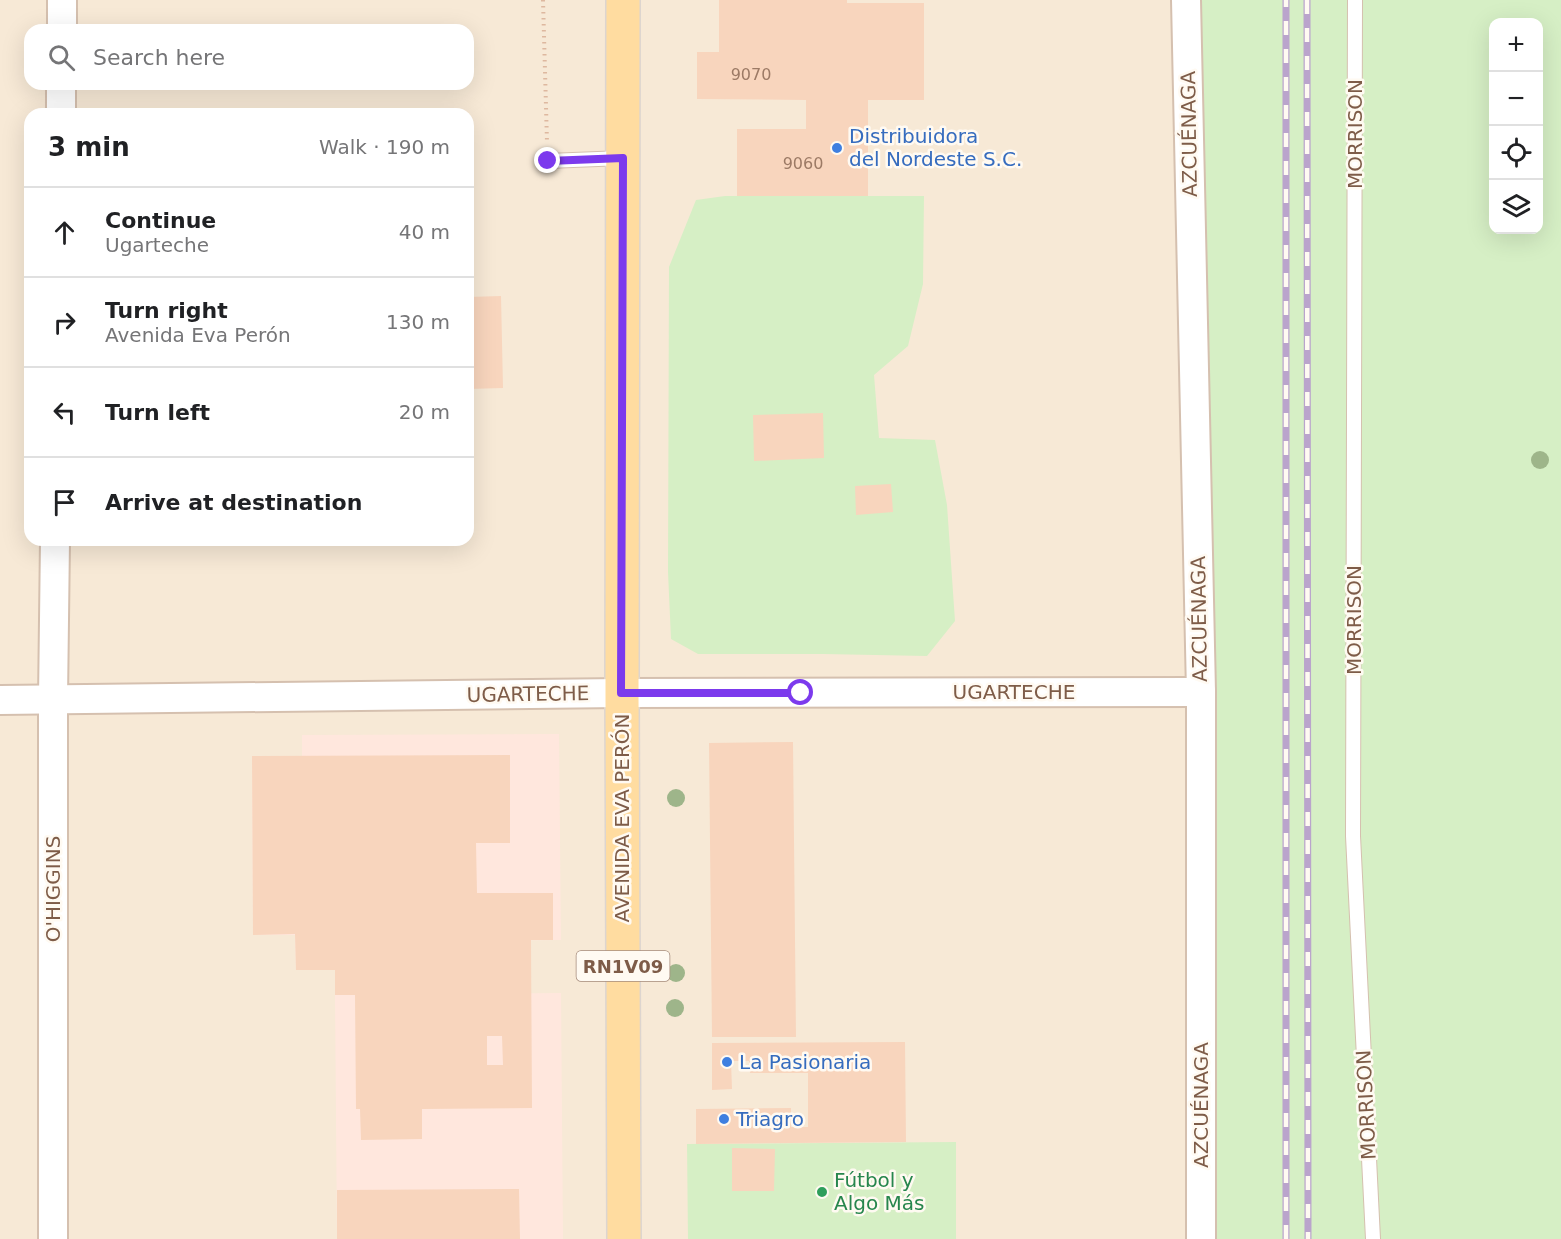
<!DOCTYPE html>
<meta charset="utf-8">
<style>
:root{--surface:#fff;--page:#f2f2f2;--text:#202124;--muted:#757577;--line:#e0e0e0}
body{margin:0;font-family:"DejaVu Sans",sans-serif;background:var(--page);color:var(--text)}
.controls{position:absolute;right:18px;top:18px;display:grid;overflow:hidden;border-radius:12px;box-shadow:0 6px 24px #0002}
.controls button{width:54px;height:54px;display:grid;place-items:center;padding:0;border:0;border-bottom:2px solid var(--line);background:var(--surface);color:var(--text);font:30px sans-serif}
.stop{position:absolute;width:18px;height:18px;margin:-14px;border:4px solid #7c3aed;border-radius:50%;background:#fff}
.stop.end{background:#7c3aed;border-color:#fff;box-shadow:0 2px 6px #0008}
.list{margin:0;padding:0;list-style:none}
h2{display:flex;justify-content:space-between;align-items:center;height:78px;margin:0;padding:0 24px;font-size:26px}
h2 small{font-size:20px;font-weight:400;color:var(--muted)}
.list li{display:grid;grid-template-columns:39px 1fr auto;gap:18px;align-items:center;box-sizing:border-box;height:90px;padding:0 24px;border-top:2px solid var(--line)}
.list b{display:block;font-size:22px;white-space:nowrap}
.list p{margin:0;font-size:20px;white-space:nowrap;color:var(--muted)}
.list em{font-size:20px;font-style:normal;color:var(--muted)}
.icon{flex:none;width:33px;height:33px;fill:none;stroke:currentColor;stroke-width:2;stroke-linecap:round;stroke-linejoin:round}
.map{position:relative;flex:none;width:1561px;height:1239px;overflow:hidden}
.search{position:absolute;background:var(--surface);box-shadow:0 6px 24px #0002;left:24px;top:24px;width:450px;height:66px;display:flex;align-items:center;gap:15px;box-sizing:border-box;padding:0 21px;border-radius:18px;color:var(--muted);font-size:22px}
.panel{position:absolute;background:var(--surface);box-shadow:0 6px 24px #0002;left:24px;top:108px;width:450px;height:438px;border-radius:18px}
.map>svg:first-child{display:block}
.residential{fill:#f7e9d6;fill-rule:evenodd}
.commercial{fill:#ffe7dd}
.green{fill:#d6efc5;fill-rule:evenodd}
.building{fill:#f8d5bd;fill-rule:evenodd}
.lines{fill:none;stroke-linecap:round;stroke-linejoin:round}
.lane-casing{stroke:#d5c0af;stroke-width:16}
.street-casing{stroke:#d5c0af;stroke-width:32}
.primary-casing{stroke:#ddd5cf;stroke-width:36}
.path{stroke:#deb89f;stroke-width:4;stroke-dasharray:1.5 4.5;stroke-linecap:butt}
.lane{stroke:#fff;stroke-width:14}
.street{stroke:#fff;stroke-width:28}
.primary{stroke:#ffdca0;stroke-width:33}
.rail-casing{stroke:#baa4cc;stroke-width:7}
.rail{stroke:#fffaf2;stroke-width:4.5;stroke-dasharray:14;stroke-linecap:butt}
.tree{fill:#9eb58a}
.route{stroke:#7c3aed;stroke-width:8}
.shop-dot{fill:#3f7fe0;stroke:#fffaf2;stroke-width:2}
.leisure-dot{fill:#2e9e5b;stroke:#fffaf2;stroke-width:2}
.labels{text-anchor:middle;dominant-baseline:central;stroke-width:5;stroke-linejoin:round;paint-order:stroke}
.number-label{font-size:16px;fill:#9c7a65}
.shield{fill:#fffaf2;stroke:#a58b7b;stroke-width:1.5}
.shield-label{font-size:18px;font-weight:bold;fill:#7e5c48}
.street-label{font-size:20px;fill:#7e5c48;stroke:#fffaf2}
.shop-label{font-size:20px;fill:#366cbe;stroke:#fffaf2;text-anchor:start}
.leisure-label{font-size:20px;fill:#27864d;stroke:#fffaf2;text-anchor:start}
</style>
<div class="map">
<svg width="1561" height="1239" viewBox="0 0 1561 1239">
<rect width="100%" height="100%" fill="#fff6e9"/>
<path class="residential" d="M0 0H1307L1308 1239H0ZM30 30H468V84H30ZM30 114H468V540H30Z"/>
<g class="commercial">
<polygon points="559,734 561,940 335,942 335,970 296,970 295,935 253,935 252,756 302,756 302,735"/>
<polygon points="561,993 563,1239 337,1239 335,995"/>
</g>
<g class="green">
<path d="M1186 0H1561V1239H1201ZM1494 22H1538V230H1494Z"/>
<polygon points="725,196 924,196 923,284 908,346 874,375 879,438 935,440 947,505 955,621 927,656 823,654 698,654 671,639 668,572 669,267 696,200"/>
<polygon points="956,1142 956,1239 688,1239 687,1144"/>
</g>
<g class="building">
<polygon points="719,0 847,0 847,3 924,3 924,100 868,100 868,196 737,196 737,129 806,129 806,100 697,99 697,52 719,52"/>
<polygon points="501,296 503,388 468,389 468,297"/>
<polygon points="823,413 824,458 754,461 753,415"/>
<polygon points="891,484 893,512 856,515 855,486"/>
<polygon points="793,742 796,1037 712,1037 709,743"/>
<path d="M510 755V843H476L477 893H553V940H531L532 1108 422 1109V1139L361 1140 360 1109H356L355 995H335V970H296L295 934 253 935 252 756ZM487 1036H502L503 1065H487Z"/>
<polygon points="905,1042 906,1142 696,1144 696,1109 791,1108 791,1127 808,1127 808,1073 750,1073 749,1061 731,1061 732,1089 712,1090 712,1043"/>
<polygon points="732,1148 775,1149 774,1191 732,1191"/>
<polygon points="519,1189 520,1239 337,1239 337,1190"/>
</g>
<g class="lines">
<g class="lane-casing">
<g id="lane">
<polyline points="1355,0 1353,836 1373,1239"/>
<polyline points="548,161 623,158"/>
</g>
</g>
<g class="street-casing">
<g id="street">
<polyline points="1186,0 1201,692 1201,1239"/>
<polyline points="62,30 62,0"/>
<polyline points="61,114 61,84"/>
<polyline points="0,700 622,693 1201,692"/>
<polyline points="53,1239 53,699 55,540"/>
</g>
</g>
<g class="primary-casing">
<polyline id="primary" points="623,0 622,693 624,1239"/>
</g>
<polyline class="path" points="543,0 547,142"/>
<use href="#lane" class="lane"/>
<use href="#street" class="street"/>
<use href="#primary" class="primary"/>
<g class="rail-casing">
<g id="rail">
<polyline points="1307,0 1308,1239"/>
<polyline points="1286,1239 1286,0"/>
</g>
</g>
<use href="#rail" class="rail"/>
</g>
<g class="tree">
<circle cx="1540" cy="460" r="9"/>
<circle cx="676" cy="798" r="9"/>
<circle cx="676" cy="973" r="9"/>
<circle cx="675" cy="1008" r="9"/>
</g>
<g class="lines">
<polyline class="route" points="548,161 623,158 621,693 801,693"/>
</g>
<g class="shop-dot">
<circle cx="837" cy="148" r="6"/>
<circle cx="727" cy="1062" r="6"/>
<circle cx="724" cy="1119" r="6"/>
</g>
<circle class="leisure-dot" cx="822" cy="1192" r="6"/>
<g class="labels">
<g class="number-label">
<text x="751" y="74">9070</text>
<text x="803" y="163">9060</text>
</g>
<rect class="shield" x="576.5" y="951" width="93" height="30" rx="4.5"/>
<g class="shield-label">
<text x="623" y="966">RN1V09</text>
</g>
<g class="street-label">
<text transform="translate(1189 134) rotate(-91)">AZCUÉNAGA</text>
<text transform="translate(1355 134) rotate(-90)">MORRISON</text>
<text transform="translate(1199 619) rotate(-91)">AZCUÉNAGA</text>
<text transform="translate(1354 620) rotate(-90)">MORRISON</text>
<text x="1014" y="692">UGARTECHE</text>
<text transform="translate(528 694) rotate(-1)">UGARTECHE</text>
<text transform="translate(622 818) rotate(-90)">AVENIDA EVA PERÓN</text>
<text transform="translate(53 889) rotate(-90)">O'HIGGINS</text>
<text transform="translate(1201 1105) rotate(-90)">AZCUÉNAGA</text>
<text transform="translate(1366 1105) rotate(-93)">MORRISON</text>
</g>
<g class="shop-label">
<text x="849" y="136">Distribuidora<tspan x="849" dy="23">del Nordeste S.C.</tspan></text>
<text x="739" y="1062">La Pasionaria</text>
<text x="736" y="1119">Triagro</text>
</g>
<g class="leisure-label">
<text x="834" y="1180">Fútbol y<tspan x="834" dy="23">Algo Más</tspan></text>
</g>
</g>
</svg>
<div class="controls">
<button>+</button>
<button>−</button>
<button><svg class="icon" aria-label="locate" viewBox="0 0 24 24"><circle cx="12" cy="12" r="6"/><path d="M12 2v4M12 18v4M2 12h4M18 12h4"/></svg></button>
<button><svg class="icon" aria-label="layers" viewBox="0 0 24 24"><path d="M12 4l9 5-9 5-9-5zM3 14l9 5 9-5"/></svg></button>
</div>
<div class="stop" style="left:801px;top:693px"></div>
<div class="stop end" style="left:548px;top:161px"></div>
<div class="search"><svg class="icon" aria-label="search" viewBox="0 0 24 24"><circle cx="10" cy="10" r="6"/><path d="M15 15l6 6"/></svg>Search here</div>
<section class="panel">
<h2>3 min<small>Walk · 190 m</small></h2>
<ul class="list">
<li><svg class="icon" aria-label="ahead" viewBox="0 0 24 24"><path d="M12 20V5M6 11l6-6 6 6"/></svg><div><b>Continue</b><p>Ugarteche</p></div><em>40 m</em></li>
<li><svg class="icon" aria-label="right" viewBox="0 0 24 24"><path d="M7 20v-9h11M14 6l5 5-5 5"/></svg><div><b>Turn right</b><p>Avenida Eva Perón</p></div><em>130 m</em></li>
<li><svg class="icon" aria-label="left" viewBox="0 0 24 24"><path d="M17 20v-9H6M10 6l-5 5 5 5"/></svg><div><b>Turn left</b></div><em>20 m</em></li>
<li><svg class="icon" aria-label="arrive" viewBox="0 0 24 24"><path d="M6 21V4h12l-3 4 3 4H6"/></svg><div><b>Arrive at destination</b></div></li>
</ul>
</section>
</div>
